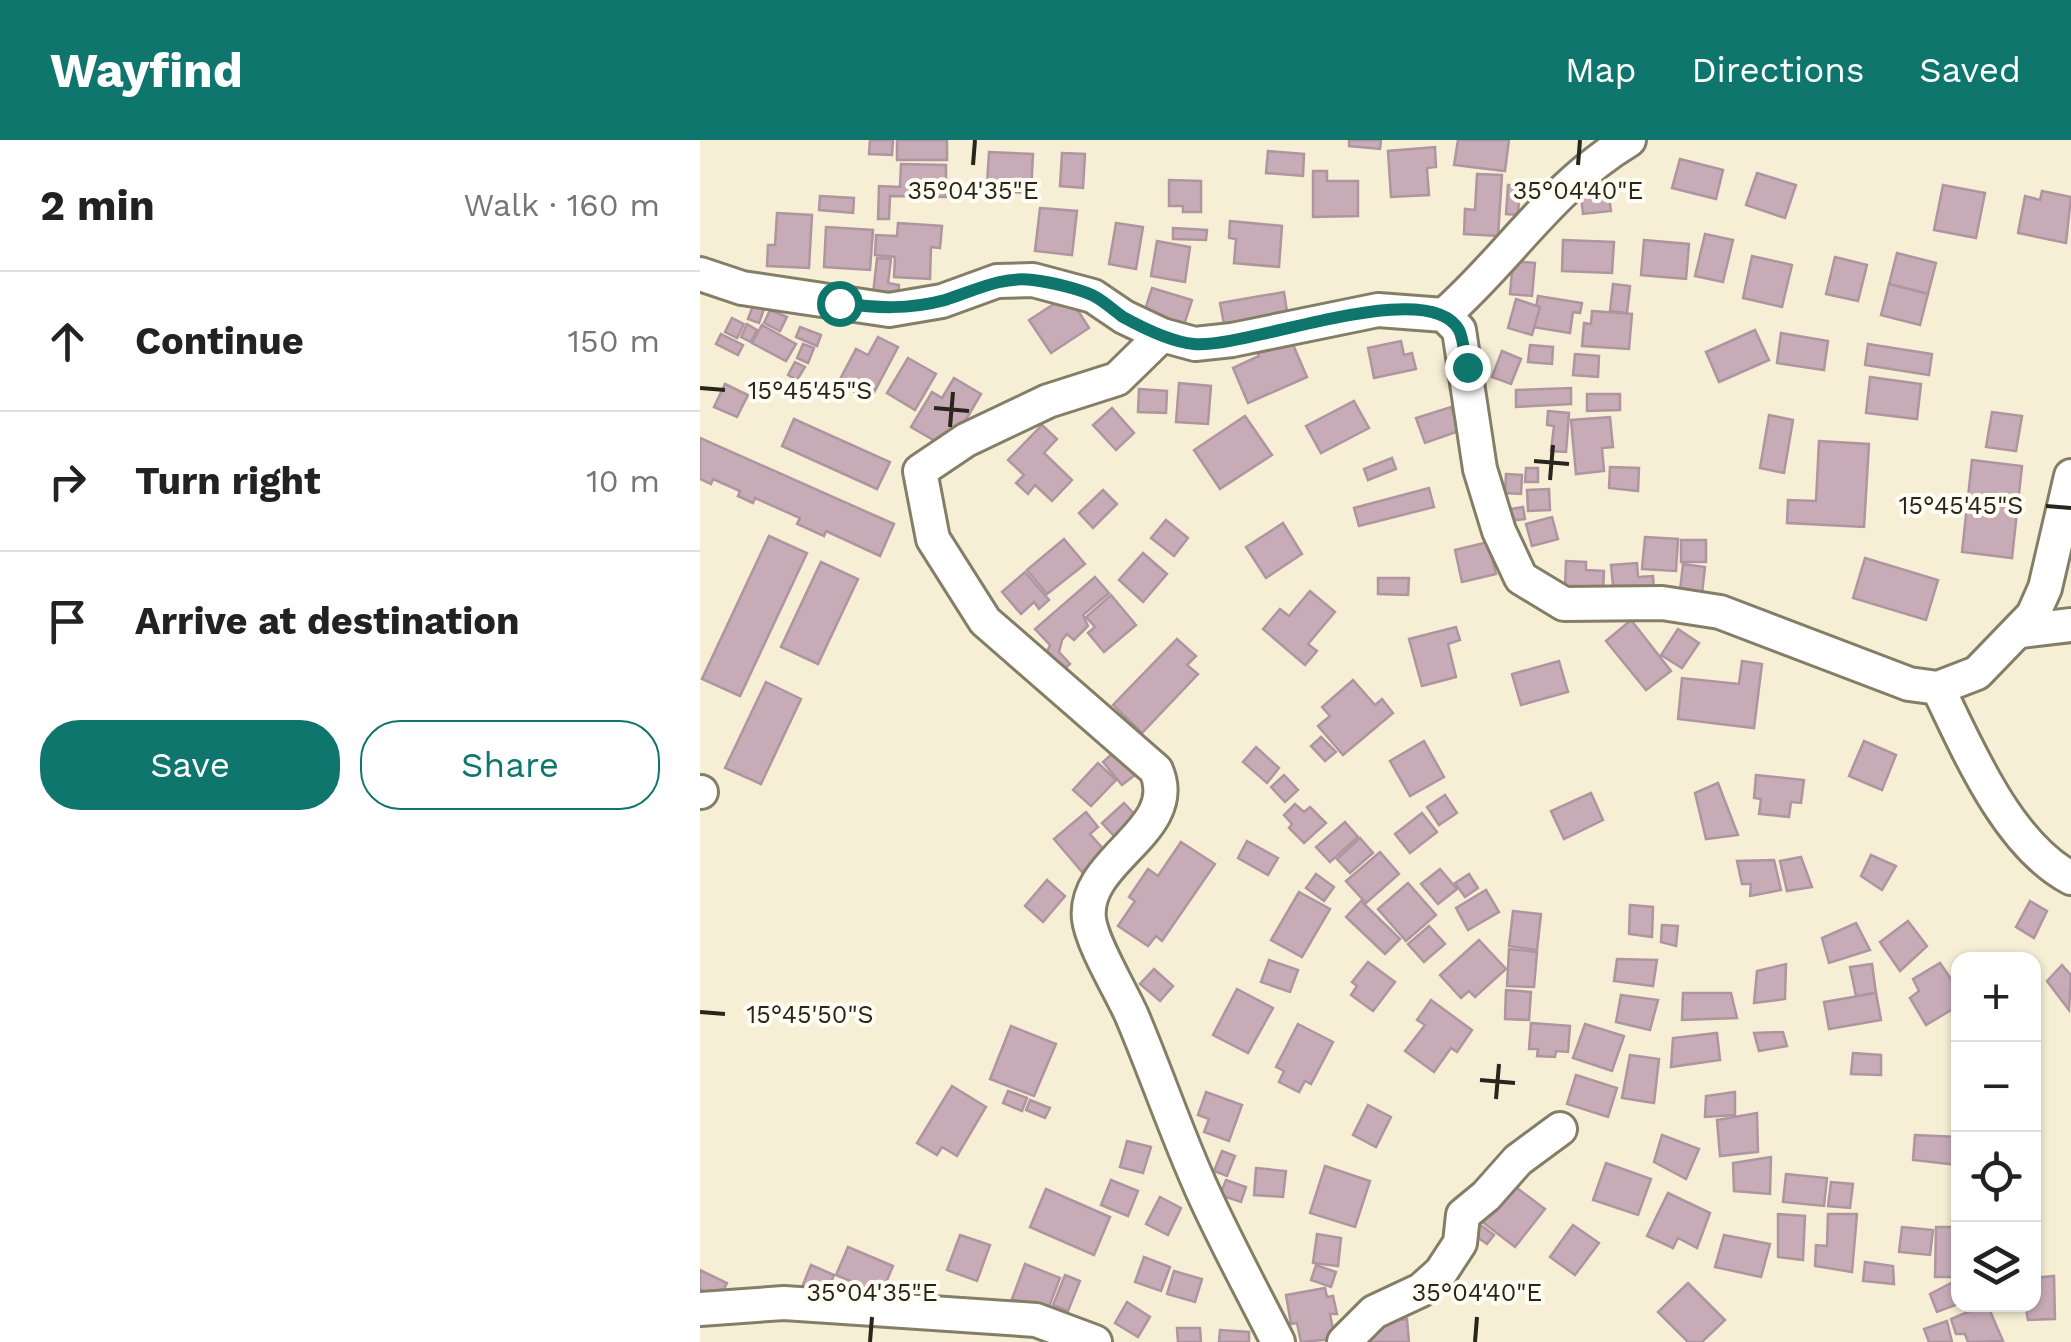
<!DOCTYPE html>
<meta charset="utf-8">
<style>
:root{--surface:#fff;--page:#f2f2f2;--text:#222;--muted:#767676;--line:#e0e0e0;--accent:#0f766e}
body{margin:0;font-family:"Work Sans",sans-serif;background:var(--page);color:var(--text)}
.controls{position:absolute;right:30px;bottom:30px;display:grid;overflow:hidden;border-radius:20px;box-shadow:0 2px 8px #0004}
.controls button{width:90px;height:90px;display:grid;place-items:center;padding:0;border:0;border-bottom:2px solid var(--line);background:var(--surface);color:var(--text);font:50px sans-serif}
.stop{position:absolute;width:30px;height:30px;margin:-22px;border:8px solid #0f766e;border-radius:50%;background:#fff}
.stop.end{background:#0f766e;border-color:#fff;box-shadow:0 2px 10px #0008}
.list{margin:0;padding:0;list-style:none}
h2{display:flex;justify-content:space-between;align-items:center;height:130px;margin:0;padding:0 40px;font-size:42px}
h2 small{font-size:32px;font-weight:400;color:var(--muted)}
.list li{display:grid;grid-template-columns:65px 1fr auto;gap:30px;align-items:center;box-sizing:border-box;height:140px;padding:0 40px;border-top:2px solid var(--line)}
.list b{display:block;font-size:38px;white-space:nowrap}
.list em{font-size:32px;font-style:normal;color:var(--muted)}
.actions{display:flex;gap:20px;padding:30px 40px}
.actions a{flex:1;padding:22px 0;border:2px solid var(--accent);border-radius:40px;text-align:center;font-size:35px;color:var(--accent)}
.actions .main{background:var(--accent);color:#fff}
.icon{flex:none;width:55px;height:55px;fill:none;stroke:currentColor;stroke-width:2;stroke-linecap:round;stroke-linejoin:round}
.map{position:relative;flex:none;width:1371px;height:1202px;overflow:hidden}
header{display:flex;align-items:center;gap:60px;box-sizing:border-box;height:140px;padding:0 50px;background:var(--accent);color:#fff}
header strong{font-size:48px}
nav{display:flex;gap:55px;margin-inline-start:auto;font-size:35px}
main{display:flex}
aside{flex:1;background:var(--surface)}
.map>svg:first-child{display:block}
.building{fill:#c7acb7;stroke:#af95a0;stroke-width:2.5}
.lines{fill:none;stroke-linecap:round;stroke-linejoin:round}
.street-casing{stroke:#857e67;stroke-width:38}
.street{stroke:#fff;stroke-width:32}
.route{stroke:#0f766e;stroke-width:12}
.ticks{fill:none;stroke:#28251c;stroke-width:4}
.ticks-label{font-size:25px;text-anchor:middle;fill:#28251c;stroke:#fffcf2;stroke-width:8;stroke-linejoin:round;paint-order:stroke}
</style>
<header>
<strong>Wayfind</strong>
<nav><a>Map</a><a>Directions</a><a>Saved</a></nav>
</header>
<main>
<aside>
<h2>2 min<small>Walk · 160 m</small></h2>
<ul class="list">
<li><svg class="icon" aria-label="ahead" viewBox="0 0 24 24"><path d="M12 20V5M6 11l6-6 6 6"/></svg><div><b>Continue</b></div><em>150 m</em></li>
<li><svg class="icon" aria-label="right" viewBox="0 0 24 24"><path d="M7 20v-9h11M14 6l5 5-5 5"/></svg><div><b>Turn right</b></div><em>10 m</em></li>
<li><svg class="icon" aria-label="arrive" viewBox="0 0 24 24"><path d="M6 21V4h12l-3 4 3 4H6"/></svg><div><b>Arrive at destination</b></div></li>
</ul>
<div class="actions"><a class="main">Save</a><a>Share</a></div>
</aside>
<div class="map">
<svg width="1371" height="1202" viewBox="0 0 1371 1202">
<rect width="100%" height="100%" fill="#f6efd5"/>
<g class="building">
<polygon points="170,0 193,0 192,15 169,14"/>
<rect x="197" y="0" width="50" height="20"/>
<polygon points="649,0 681,0 680,9 649,6"/>
<polygon points="758,0 809,0 805,31 754,25"/>
<polygon points="735,7 736,27 727,28 729,55 691,57 688,11"/>
<polygon points="568,11 604,14 603,36 566,33"/>
<polygon points="289,12 333,14 331,53 311,52 312,47 287,46"/>
<polygon points="362,13 385,14 383,48 360,46"/>
<polygon points="980,19 1023,30 1016,59 972,48"/>
<polygon points="201,24 246,25 246,57 190,56 189,79 178,79 179,46 200,47"/>
<polygon points="613,31 627,31 627,41 658,41 658,76 613,77"/>
<polygon points="1057,33 1096,45 1085,78 1046,65"/>
<polygon points="777,34 802,35 798,96 764,94 765,69 775,70"/>
<polygon points="469,40 501,41 501,72 483,72 483,66 469,66"/>
<polygon points="907,44 911,71 883,74 880,48"/>
<polygon points="808,45 820,46 818,75 806,74"/>
<polygon points="1243,45 1285,53 1276,98 1234,90"/>
<polygon points="1342,51 1371,57 1366,103 1318,93 1325,56 1340,60"/>
<polygon points="120,56 154,58 153,73 119,70"/>
<polygon points="340,68 377,71 372,115 335,111"/>
<polygon points="77,73 112,75 109,128 67,126 68,105 75,105"/>
<polygon points="530,81 582,86 579,127 534,123 536,99 529,98"/>
<polygon points="198,83 242,86 240,108 231,107 230,139 194,137 195,117 175,115 176,95 197,96"/>
<polygon points="416,83 443,87 436,129 409,124"/>
<polygon points="126,87 173,90 170,130 124,127"/>
<polygon points="473,88 507,90 506,100 473,99"/>
<polygon points="1005,94 1033,100 1023,142 995,136"/>
<polygon points="863,100 914,102 912,133 862,131"/>
<polygon points="944,100 989,104 986,139 941,135"/>
<polygon points="457,101 490,107 485,142 451,136"/>
<polygon points="1197,113 1236,123 1228,154 1189,144"/>
<polygon points="1052,116 1092,125 1082,167 1043,158"/>
<polygon points="1135,117 1167,125 1158,161 1126,154"/>
<polygon points="177,118 191,119 188,143 199,145 198,156 173,154"/>
<polygon points="813,121 835,123 832,156 810,154"/>
<polygon points="913,144 930,146 927,173 910,171"/>
<polygon points="1189,144 1228,154 1220,185 1181,175"/>
<polygon points="452,148 492,160 483,188 443,176"/>
<polygon points="584,152 588,178 525,189 520,163"/>
<polygon points="368,155 389,188 351,213 329,180"/>
<polygon points="838,156 882,163 880,173 873,172 870,193 833,187"/>
<polygon points="816,159 840,167 832,195 808,188"/>
<polygon points="53,165 64,169 59,183 48,179"/>
<polygon points="70,170 87,177 80,191 64,183"/>
<polygon points="892,171 932,174 929,209 882,206 884,183 891,184"/>
<polygon points="32,178 44,184 37,198 25,192"/>
<polygon points="47,184 57,190 51,202 41,197"/>
<polygon points="62,185 96,204 86,221 52,203"/>
<polygon points="100,187 121,195 117,206 96,197"/>
<polygon points="1055,190 1069,220 1019,242 1006,212"/>
<polygon points="1081,193 1128,201 1124,230 1077,223"/>
<polygon points="21,194 43,205 38,215 16,204"/>
<polygon points="178,197 198,207 170,260 138,243 156,209 168,215"/>
<polygon points="567,199 572,208 591,200 607,237 548,263 533,228 559,216 554,204"/>
<polygon points="701,201 704,215 712,213 716,229 674,238 668,208"/>
<polygon points="103,204 114,208 108,223 97,218"/>
<polygon points="1168,204 1232,214 1229,235 1165,225"/>
<polygon points="830,205 853,207 852,224 828,222"/>
<polygon points="802,211 821,219 811,244 792,237"/>
<polygon points="875,214 899,216 898,237 873,235"/>
<polygon points="208,218 236,234 215,270 187,253"/>
<polygon points="95,222 105,227 97,240 88,235"/>
<polygon points="1170,237 1221,244 1217,279 1166,273"/>
<polygon points="254,238 281,254 249,309 211,287 232,252 242,258"/>
<polygon points="479,243 511,246 508,284 476,282"/>
<polygon points="25,244 48,255 37,277 14,267"/>
<polygon points="871,248 871,264 816,267 816,250"/>
<polygon points="439,249 467,251 466,273 438,272"/>
<polygon points="887,254 920,254 920,270 887,271"/>
<polygon points="654,261 669,288 621,313 606,286"/>
<polygon points="751,267 759,291 725,303 716,278"/>
<polygon points="412,268 434,293 416,310 393,285"/>
<polygon points="848,271 869,273 866,312 851,311 854,286 847,285"/>
<polygon points="1292,272 1322,276 1316,311 1286,307"/>
<polygon points="1069,275 1093,280 1084,333 1060,328"/>
<polygon points="545,276 572,315 520,349 494,310"/>
<polygon points="910,277 913,307 902,308 904,331 876,334 871,280"/>
<polygon points="94,279 190,322 177,349 82,306"/>
<polygon points="342,285 357,299 344,313 372,340 352,361 335,345 328,354 316,343 324,335 308,320"/>
<polygon points="0,298 194,384 180,416 126,391 124,396 97,384 100,378 55,358 53,363 38,356 40,351 13,339 11,344 0,339"/>
<polygon points="1119,301 1169,304 1164,387 1087,383 1088,360 1116,361"/>
<polygon points="692,318 696,329 668,340 664,329"/>
<polygon points="1272,320 1322,326 1312,418 1262,412"/>
<polygon points="910,327 939,328 938,351 909,348"/>
<polygon points="826,328 838,328 838,342 825,342"/>
<polygon points="806,334 822,335 821,354 805,353"/>
<polygon points="729,348 734,367 659,386 654,368"/>
<polygon points="849,349 850,370 828,371 827,350"/>
<polygon points="403,350 417,364 393,388 379,373"/>
<polygon points="823,367 825,379 807,381 805,370"/>
<polygon points="852,377 858,399 832,406 826,384"/>
<polygon points="466,380 488,398 474,416 451,398"/>
<polygon points="583,383 602,414 566,438 546,407"/>
<polygon points="69,396 107,413 40,556 2,539"/>
<polygon points="945,397 978,399 976,431 942,429"/>
<polygon points="364,399 385,424 347,454 327,430"/>
<rect x="981" y="400" width="25" height="22"/>
<polygon points="788,402 796,434 762,442 755,410"/>
<polygon points="443,413 467,434 443,462 419,440"/>
<polygon points="1165,418 1238,440 1226,480 1153,458"/>
<polygon points="866,421 886,422 886,430 904,431 903,452 865,449"/>
<polygon points="121,422 158,439 118,524 81,507"/>
<polygon points="937,423 938,437 953,436 954,452 914,455 911,425"/>
<polygon points="983,424 1005,427 1002,454 980,451"/>
<polygon points="325,432 349,460 339,469 334,462 321,474 302,452"/>
<polygon points="395,437 409,453 383,475 388,486 374,500 367,494 362,500 359,512 370,524 363,530 347,512 350,505 335,489"/>
<polygon points="678,438 709,438 708,455 678,454"/>
<polygon points="610,451 635,472 608,504 617,511 605,525 563,489 580,469 589,476"/>
<polygon points="411,455 436,485 404,512 388,493 395,487 386,477"/>
<polygon points="931,480 971,531 946,550 906,501"/>
<polygon points="756,487 760,500 748,504 756,537 722,546 709,499"/>
<polygon points="978,489 999,503 982,528 961,515"/>
<polygon points="477,499 496,516 487,525 498,534 442,593 413,565"/>
<polygon points="859,521 868,552 821,565 812,534"/>
<polygon points="1042,521 1062,524 1054,588 978,579 982,538 1039,544"/>
<polygon points="653,540 675,565 682,559 693,573 643,615 618,586 630,576 622,567"/>
<polygon points="66,542 101,559 61,644 25,628"/>
<polygon points="621,597 636,612 625,621 611,606"/>
<polygon points="724,601 744,637 710,656 690,621"/>
<polygon points="1164,601 1196,615 1182,650 1149,636"/>
<polygon points="420,607 440,631 422,645 403,622"/>
<polygon points="556,607 579,628 567,643 543,622"/>
<polygon points="398,623 416,640 391,666 373,650"/>
<polygon points="584,635 598,650 585,662 571,647"/>
<polygon points="1056,635 1104,640 1101,663 1091,662 1089,677 1059,674 1061,659 1054,658"/>
<polygon points="1018,643 1038,695 1006,699 995,653"/>
<polygon points="891,653 903,680 864,699 851,671"/>
<polygon points="745,655 757,673 739,685 727,667"/>
<polygon points="424,663 437,677 415,697 402,683"/>
<polygon points="595,664 604,672 610,667 626,683 604,703 589,688 592,684 584,675"/>
<polygon points="386,672 398,687 390,694 405,711 382,732 354,699"/>
<polygon points="722,673 737,692 710,713 695,694"/>
<polygon points="645,682 658,697 630,722 616,707"/>
<polygon points="660,698 673,713 650,733 637,719"/>
<polygon points="547,701 578,718 568,735 538,718"/>
<polygon points="481,702 515,724 462,801 456,796 448,806 418,786 435,761 429,757 448,729 458,736"/>
<polygon points="680,712 699,734 666,763 646,741"/>
<polygon points="1171,715 1196,726 1182,750 1161,736"/>
<polygon points="1101,717 1112,747 1087,751 1080,721"/>
<polygon points="1074,720 1081,750 1050,756 1051,744 1042,744 1037,721"/>
<polygon points="740,729 757,749 738,764 721,744"/>
<polygon points="616,734 634,747 624,761 606,748"/>
<polygon points="769,734 778,748 765,757 755,743"/>
<polygon points="347,740 365,756 343,782 325,766"/>
<polygon points="708,743 736,775 706,801 678,769"/>
<polygon points="786,750 799,772 768,790 756,768"/>
<polygon points="599,752 630,769 602,817 571,800"/>
<polygon points="661,761 700,799 685,814 646,777"/>
<polygon points="1330,761 1347,771 1334,798 1316,787"/>
<polygon points="930,765 953,767 952,797 929,794"/>
<polygon points="813,771 841,774 837,810 809,806"/>
<polygon points="1208,781 1227,806 1200,831 1180,802"/>
<polygon points="1156,783 1170,810 1129,823 1122,798"/>
<polygon points="962,785 978,786 976,806 961,802"/>
<polygon points="729,786 745,804 724,822 708,804"/>
<polygon points="779,800 806,829 775,857 769,851 761,858 740,835"/>
<polygon points="809,809 837,812 834,847 807,846"/>
<polygon points="917,819 957,820 953,846 914,841"/>
<polygon points="569,820 598,830 590,852 561,842"/>
<polygon points="668,822 695,842 673,871 651,855 657,846 652,842"/>
<polygon points="1240,823 1258,849 1258,866 1226,885 1210,858 1219,851 1213,839"/>
<polygon points="1086,824 1085,859 1054,863 1057,831"/>
<polygon points="1172,824 1176,853 1156,856 1150,827"/>
<polygon points="1362,825 1371,835 1369,870 1347,841"/>
<polygon points="454,829 473,846 460,861 440,844"/>
<polygon points="537,849 573,868 548,913 513,895"/>
<polygon points="806,850 831,852 829,880 805,879"/>
<polygon points="983,853 1031,853 1037,878 982,880"/>
<polygon points="1176,853 1181,880 1129,889 1124,862"/>
<polygon points="921,855 958,860 950,890 916,882"/>
<polygon points="731,860 772,890 757,912 751,908 734,932 705,911 725,885 717,880"/>
<polygon points="831,883 870,886 868,912 856,911 855,917 837,916 838,909 829,909"/>
<polygon points="598,884 633,902 611,944 605,941 599,952 579,942 584,931 576,927"/>
<polygon points="885,884 924,896 912,931 873,918"/>
<polygon points="311,886 356,904 334,956 290,939"/>
<polygon points="1083,892 1087,906 1059,911 1054,893"/>
<polygon points="1017,893 1020,920 971,927 973,898"/>
<polygon points="1153,913 1181,915 1181,935 1151,934"/>
<polygon points="930,915 959,919 954,963 922,958"/>
<polygon points="876,935 917,948 908,977 867,964"/>
<polygon points="252,946 286,967 257,1016 242,1007 237,1015 217,1003"/>
<polygon points="308,951 327,958 322,971 303,963"/>
<polygon points="506,952 542,965 529,1001 504,992 509,979 498,975"/>
<polygon points="1035,952 1035,975 1005,977 1006,956"/>
<polygon points="330,960 350,968 345,978 326,970"/>
<polygon points="668,965 691,977 676,1007 653,995"/>
<polygon points="1057,973 1058,1012 1020,1016 1017,980"/>
<polygon points="962,995 999,1009 986,1039 954,1022"/>
<polygon points="1215,995 1258,997 1258,1025 1213,1020"/>
<polygon points="427,1001 451,1007 443,1033 420,1027"/>
<polygon points="522,1011 535,1016 527,1036 514,1031"/>
<polygon points="1071,1017 1070,1054 1034,1051 1033,1023"/>
<polygon points="906,1023 951,1039 938,1075 893,1060"/>
<polygon points="625,1026 670,1041 655,1087 610,1073"/>
<polygon points="556,1028 586,1031 583,1057 554,1055"/>
<polygon points="1086,1034 1127,1038 1124,1066 1083,1062"/>
<polygon points="805,1039 845,1069 815,1107 776,1077"/>
<polygon points="411,1040 438,1051 428,1076 401,1065"/>
<polygon points="526,1040 546,1047 541,1062 520,1055"/>
<polygon points="1131,1042 1153,1044 1150,1068 1128,1066"/>
<polygon points="346,1049 410,1077 394,1115 330,1087"/>
<polygon points="968,1053 1010,1073 997,1108 978,1098 973,1108 947,1096"/>
<polygon points="460,1057 481,1068 468,1095 446,1084"/>
<polygon points="1078,1074 1105,1076 1103,1120 1078,1117"/>
<polygon points="1128,1074 1157,1074 1152,1132 1115,1126 1116,1105 1127,1106"/>
<polygon points="778,1083 794,1095 787,1104 770,1092"/>
<polygon points="873,1085 899,1103 875,1135 850,1117"/>
<polygon points="1202,1087 1233,1090 1230,1115 1199,1112"/>
<polygon points="1236,1087 1258,1087 1258,1137 1235,1137"/>
<polygon points="617,1094 641,1098 638,1126 613,1123"/>
<polygon points="260,1095 290,1105 277,1141 247,1130"/>
<polygon points="1024,1095 1070,1104 1061,1137 1015,1127"/>
<polygon points="148,1107 193,1126 181,1154 136,1135"/>
<polygon points="444,1117 470,1127 461,1151 435,1142"/>
<polygon points="1165,1122 1193,1126 1194,1144 1163,1141"/>
<polygon points="325,1124 360,1138 347,1172 312,1159"/>
<polygon points="111,1125 134,1135 125,1157 102,1147"/>
<polygon points="616,1125 636,1132 631,1147 611,1140"/>
<polygon points="0,1130 27,1143 19,1159 0,1149"/>
<polygon points="474,1131 502,1139 495,1162 467,1154"/>
<polygon points="365,1135 380,1141 368,1171 353,1165"/>
<polygon points="1354,1136 1355,1179 1328,1180 1325,1164 1334,1164 1334,1138"/>
<polygon points="1253,1142 1258,1164 1237,1172 1230,1154"/>
<polygon points="988,1143 1025,1180 1002,1202 988,1202 958,1172"/>
<polygon points="625,1148 627,1157 633,1156 637,1174 630,1174 635,1199 601,1202 597,1183 591,1184 586,1155"/>
<polygon points="427,1162 450,1177 438,1197 415,1183"/>
<polygon points="1287,1164 1303,1201 1268,1202 1265,1194 1256,1194 1251,1179"/>
<polygon points="707,1179 709,1202 664,1202 686,1181"/>
<polygon points="1247,1181 1252,1202 1229,1202 1224,1189"/>
<polygon points="477,1188 500,1188 501,1202 478,1202"/>
<polygon points="520,1190 549,1192 549,1202 519,1202"/>
</g>
<g class="lines">
<g class="street-casing">
<g id="street">
<polyline points="0,134 42,148 189,170 242,161 297,141 333,140 393,156 424,177 462,195 495,204 532,200 678,170 744,175 759,190 780,329 799,391 821,438 864,464 962,463 1020,472 1209,544 1238,548 1277,533 1333,475 1345,448 1371,336"/>
<path d="M744 175C809 118 851 47 929 0"/>
<path d="M462 195 417 239 348 261 266 300 220 331 233 399 285 481 456 630C483 691 382 719 389 779 392 804 421 851 432 876 457 935 477 995 503 1052 526 1103 553 1152 578 1202"/>
<polyline points="1321,491 1371,485"/>
<path d="M1238 548C1268 610 1308 705 1371 738"/>
<polyline points="0,652 1,652"/>
<polyline points="0,1169 84,1163 336,1180 395,1202"/>
<polyline points="644,1202 674,1172 721,1150 741,1132 760,1103 763,1075 786,1056 818,1020 860,989"/>
</g>
</g>
<use href="#street" class="street"/>
</g>
<g class="lines">
<path class="route" d="M139 163C176 168 208 170 245 160 274 151 301 136 333 140 350 142 376 148 392 155 403 160 413 170 423 177 443 188 471 202 494 204 547 209 728 134 759 190 764 200 764 216 767 227"/>
</g>
<path class="ticks" d="M273 25 275 0M878 25 880 0M0 248 25 250M234 268 269 271M250 287 253 252M834 321 869 324M850 340 853 305M1346 366 1371 368M0 872 25 874M780 940 815 943M796 959 799 924M170 1202 172 1177M775 1202 777 1177"/>
<g class="ticks-label">
<text x="273" y="59">35°04'35"E</text>
<text x="878" y="59">35°04'40"E</text>
<text x="110" y="259">15°45'45"S</text>
<text x="1261" y="374">15°45'45"S</text>
<text x="110" y="883">15°45'50"S</text>
<text x="172" y="1161">35°04'35"E</text>
<text x="777" y="1161">35°04'40"E</text>
</g>
</svg>
<div class="controls">
<button>+</button>
<button>−</button>
<button><svg class="icon" aria-label="locate" viewBox="0 0 24 24"><circle cx="12" cy="12" r="6"/><path d="M12 2v4M12 18v4M2 12h4M18 12h4"/></svg></button>
<button><svg class="icon" aria-label="layers" viewBox="0 0 24 24"><path d="M12 4l9 5-9 5-9-5zM3 14l9 5 9-5"/></svg></button>
</div>
<div class="stop" style="left:139px;top:163px"></div>
<div class="stop end" style="left:767px;top:227px"></div>
</div>
</main>
